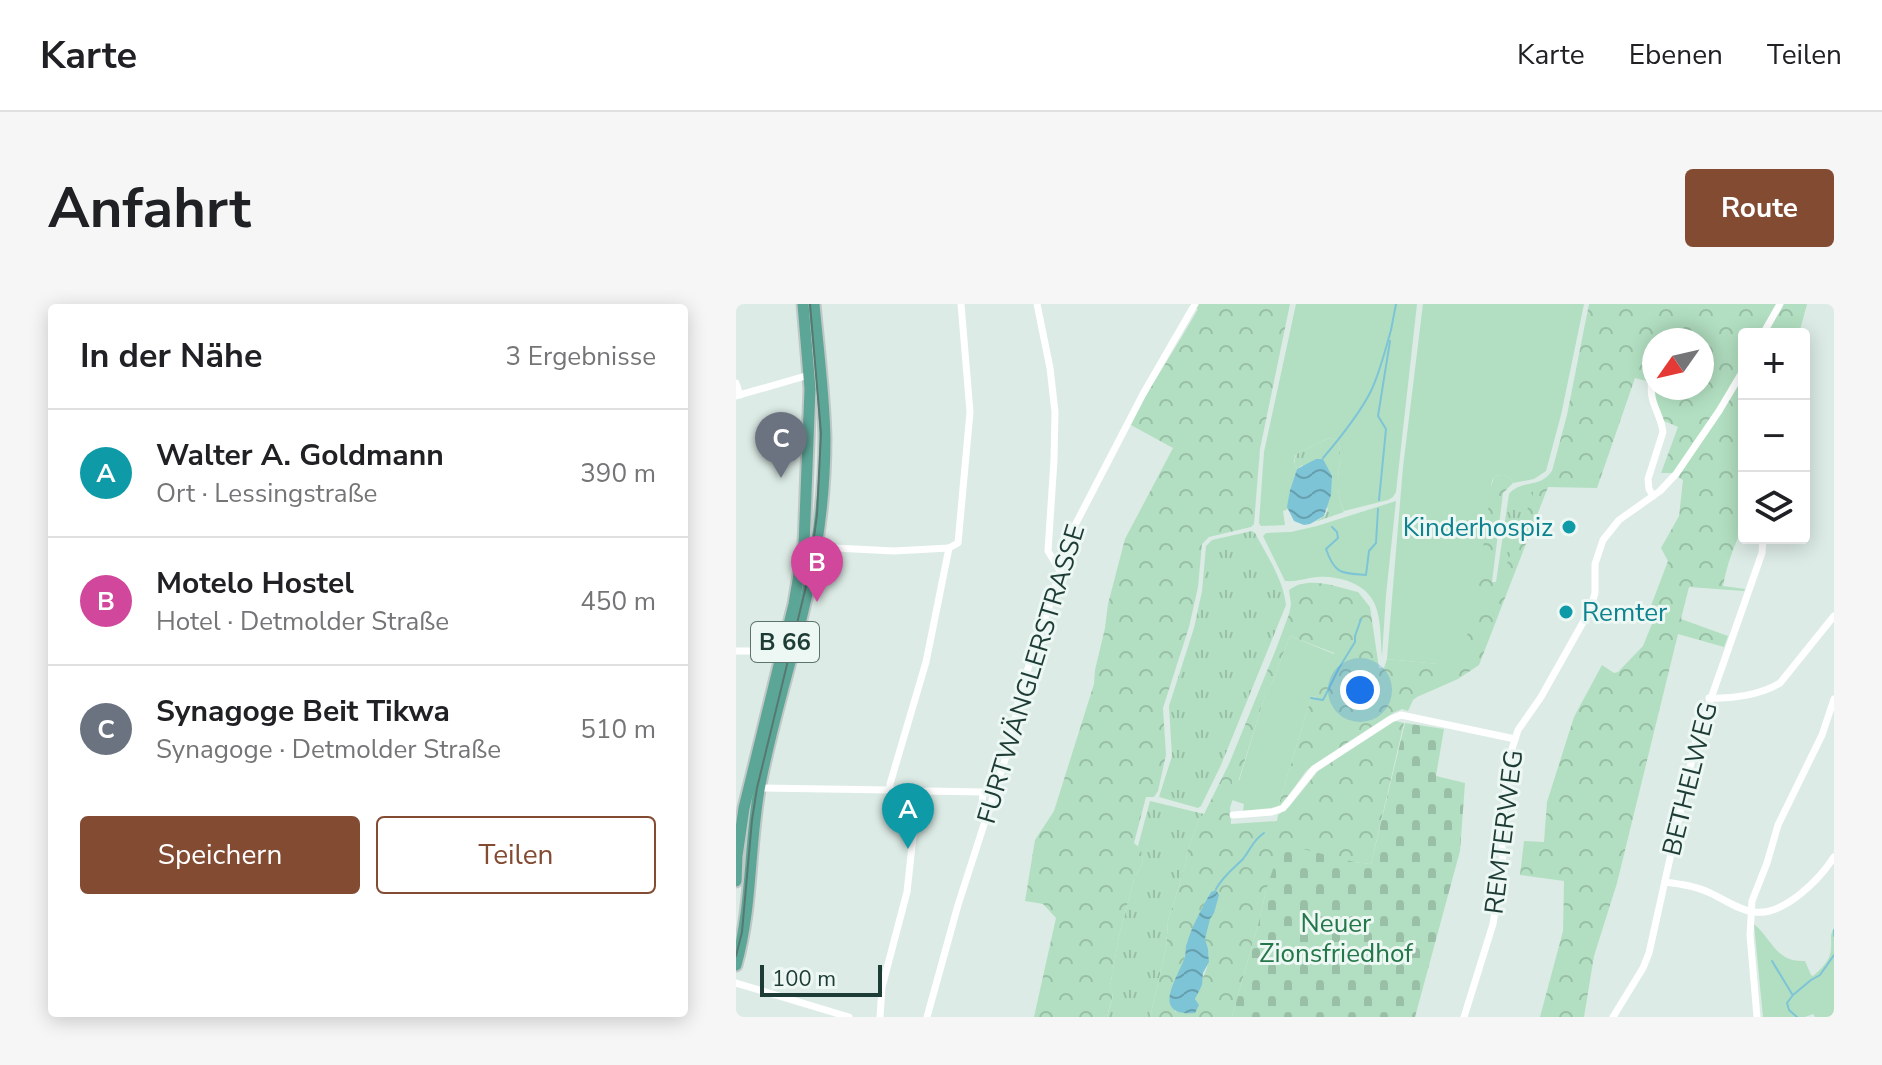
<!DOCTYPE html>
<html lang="de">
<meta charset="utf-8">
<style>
:root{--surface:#fff;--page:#f6f6f6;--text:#202124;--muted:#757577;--line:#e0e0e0;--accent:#844b33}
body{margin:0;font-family:"Nunito Sans",sans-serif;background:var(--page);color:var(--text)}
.controls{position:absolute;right:24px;top:24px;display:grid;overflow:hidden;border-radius:8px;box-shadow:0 4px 20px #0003}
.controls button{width:72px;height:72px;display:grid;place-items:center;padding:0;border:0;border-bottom:2px solid var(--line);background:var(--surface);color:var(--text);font:40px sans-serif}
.compass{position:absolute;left:906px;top:24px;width:72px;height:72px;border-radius:50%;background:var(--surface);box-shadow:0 4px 20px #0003;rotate:236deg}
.scale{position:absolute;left:24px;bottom:20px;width:122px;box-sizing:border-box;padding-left:8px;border:4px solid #1d3c35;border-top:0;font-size:22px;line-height:28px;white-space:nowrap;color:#1d3c35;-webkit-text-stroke:6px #edf7f3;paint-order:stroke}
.you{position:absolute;left:624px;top:386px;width:28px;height:28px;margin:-20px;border:6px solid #fff;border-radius:50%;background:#1a73e8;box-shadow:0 0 0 12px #1a73e833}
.badge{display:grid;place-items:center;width:52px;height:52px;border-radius:50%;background:var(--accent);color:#fff;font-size:26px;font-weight:700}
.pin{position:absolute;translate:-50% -66px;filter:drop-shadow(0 2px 4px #0008)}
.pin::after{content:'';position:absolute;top:42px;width:28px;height:24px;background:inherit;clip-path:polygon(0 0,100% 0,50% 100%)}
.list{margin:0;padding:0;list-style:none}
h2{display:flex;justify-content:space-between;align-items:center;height:104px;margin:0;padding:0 32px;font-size:34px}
h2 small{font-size:26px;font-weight:400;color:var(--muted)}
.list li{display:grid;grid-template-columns:52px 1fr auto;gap:24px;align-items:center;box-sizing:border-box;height:128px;padding:0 32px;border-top:2px solid var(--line)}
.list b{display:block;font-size:30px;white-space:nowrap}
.list p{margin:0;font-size:26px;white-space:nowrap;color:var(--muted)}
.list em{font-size:26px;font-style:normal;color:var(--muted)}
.actions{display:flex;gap:16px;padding:24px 32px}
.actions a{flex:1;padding:18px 0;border:2px solid var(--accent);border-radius:8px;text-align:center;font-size:28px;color:var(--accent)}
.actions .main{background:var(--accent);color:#fff}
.icon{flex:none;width:44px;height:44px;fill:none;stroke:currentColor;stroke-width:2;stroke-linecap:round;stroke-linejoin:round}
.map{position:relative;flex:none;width:1098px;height:713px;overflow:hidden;border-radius:8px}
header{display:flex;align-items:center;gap:48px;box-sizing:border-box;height:112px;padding:0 40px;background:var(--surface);border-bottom:2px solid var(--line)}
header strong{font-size:38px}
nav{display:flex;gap:44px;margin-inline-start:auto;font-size:28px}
.intro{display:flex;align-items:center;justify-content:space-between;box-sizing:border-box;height:192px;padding:0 48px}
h1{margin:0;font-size:56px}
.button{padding:20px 36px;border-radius:8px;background:var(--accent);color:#fff;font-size:28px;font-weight:700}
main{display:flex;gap:48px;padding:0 48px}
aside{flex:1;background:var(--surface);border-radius:8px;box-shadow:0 4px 20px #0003}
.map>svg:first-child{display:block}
.grass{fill:url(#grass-tufts)}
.forest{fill:url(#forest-crowns);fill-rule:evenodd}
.cemetery{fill:url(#cemetery-stones)}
.green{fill:#b2dfc1}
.water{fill:url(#water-waves)}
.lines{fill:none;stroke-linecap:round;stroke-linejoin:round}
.stream{stroke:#7dc4d7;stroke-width:2}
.primary-casing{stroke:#c0c8c6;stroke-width:15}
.minor{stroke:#fff;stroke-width:7}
.primary{stroke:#5ca697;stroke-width:11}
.tram{stroke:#567871;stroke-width:2}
.culture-dot{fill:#0f9aa8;stroke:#edf7f3;stroke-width:3}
.labels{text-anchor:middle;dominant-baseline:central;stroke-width:6;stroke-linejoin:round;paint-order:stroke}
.shield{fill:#edf7f3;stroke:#5b746e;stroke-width:2}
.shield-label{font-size:24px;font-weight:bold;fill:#1d3c35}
.culture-label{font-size:26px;fill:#0d838f;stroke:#edf7f3;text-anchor:end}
.street-label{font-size:26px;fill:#1d3c35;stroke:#edf7f3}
.park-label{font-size:26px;fill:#237748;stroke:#edf7f3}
</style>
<header>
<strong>Karte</strong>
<nav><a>Karte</a><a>Ebenen</a><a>Teilen</a></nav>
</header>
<div class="intro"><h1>Anfahrt</h1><a class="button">Route</a></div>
<main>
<aside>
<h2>In der Nähe<small>3 Ergebnisse</small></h2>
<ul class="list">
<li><span class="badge" style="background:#0f9aa8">A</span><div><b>Walter A. Goldmann</b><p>Ort · Lessingstraße</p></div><em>390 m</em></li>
<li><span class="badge" style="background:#d1479c">B</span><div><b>Motelo Hostel</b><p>Hotel · Detmolder Straße</p></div><em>450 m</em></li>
<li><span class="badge" style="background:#6b7280">C</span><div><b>Synagoge Beit Tikwa</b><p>Synagoge · Detmolder Straße</p></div><em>510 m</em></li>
</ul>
<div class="actions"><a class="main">Speichern</a><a>Teilen</a></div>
</aside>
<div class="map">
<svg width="1098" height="713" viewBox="0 0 1098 713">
<defs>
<pattern id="grass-tufts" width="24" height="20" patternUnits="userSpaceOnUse" patternTransform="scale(2)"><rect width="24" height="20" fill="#b2dfc1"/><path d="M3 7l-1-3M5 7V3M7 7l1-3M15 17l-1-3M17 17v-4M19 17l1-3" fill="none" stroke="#99c0a6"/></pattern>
<pattern id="forest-crowns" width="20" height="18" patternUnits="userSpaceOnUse" patternTransform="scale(2)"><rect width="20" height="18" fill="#b2dfc1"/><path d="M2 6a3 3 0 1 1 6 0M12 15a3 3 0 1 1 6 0" fill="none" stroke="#99c0a6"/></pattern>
<pattern id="cemetery-stones" width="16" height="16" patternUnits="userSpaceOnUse" patternTransform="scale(2)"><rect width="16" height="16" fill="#b2dfc1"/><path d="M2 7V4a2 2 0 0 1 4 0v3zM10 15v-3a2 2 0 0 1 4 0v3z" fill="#99c0a6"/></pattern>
<pattern id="water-waves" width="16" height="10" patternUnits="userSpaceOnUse" patternTransform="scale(2)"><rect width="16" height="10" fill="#7dc4d7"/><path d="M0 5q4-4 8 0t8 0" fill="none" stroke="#66a0af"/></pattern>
</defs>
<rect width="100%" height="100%" fill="#dcebe5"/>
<g class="grass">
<path d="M594 134 601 136C608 149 601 167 602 182 602 191 605 199 608 208L579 218 589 212 592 205 566 161 561 165C558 158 557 154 563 148Z"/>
<path d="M817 165 812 183 764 279 760 278 773 190C787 174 805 186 817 165Z"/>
<path d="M516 227 519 229C531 252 547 275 550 301L485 461 465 502 462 504 423 493 436 452 433 402 458 324 466 287 470 242 476 236Z"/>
<polygon points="414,497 468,510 463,515 451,548 450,559 432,617 430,645 414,713 371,713 377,691 374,683 383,632 398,575 407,558 405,546 402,542"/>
</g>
<g class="forest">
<path d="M454 0H554L524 145 518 220 515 223 473 233 466 240 462 283 453 323 427 404 430 451 422 487 418 493H410L398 539 405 545 407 558 398 575 383 632 374 683 377 690 371 713H298L320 614 307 600 289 597 299 536 318 507 358 380 359 366 369 324 372 300 389 235 437 144 393 120C415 81 440 44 462 5L454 4Z"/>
<path d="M853 0H1071L1063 30H1008V222C998 241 991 260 987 282L1009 285 1008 287 953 283 945 315 992 332 988 343 942 330 881 579 858 652 848 713H804L827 627 828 577 784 571 788 537 808 538 811 498 838 413 866 361 878 369 882 368 907 342 920 310 913 307 932 257 925 244 943 212 947 176 935 169H925L942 123 928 117 920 101 918 84H966V36H918V79L899 74 861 184 812 183 743 361 722 375 681 393 677 396 672 407 666 405 657 409 577 461 570 467 546 501 542 503 575 394 576 392 580 393 598 349 554 332 535 382H532L494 504 495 520 541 517 542 511 553 503 582 467 659 417 668 419 635 560 618 558 530 586 523 617 496 713H414L430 645 432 617 450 559 451 548 463 515 468 510 493 460 540 345 553 310 555 300 553 286C572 271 601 283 622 288L634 303 643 364H648L651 355 702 360 758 173C767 169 772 171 777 179L767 189 756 278H764L800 182H812L831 111ZM475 588 478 608C473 615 469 625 469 634 469 642 475 650 472 660 469 671 460 687 459 697L439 708 451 639Z"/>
</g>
<polygon class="cemetery" points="669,419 708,425 700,472 729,479 724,547 679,713 496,713 523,617 530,586 544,544 561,548 567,545 618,558 635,560"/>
<g class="green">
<path d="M560 0H681L660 188 657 193 652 196 608 207C605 199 602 191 602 182 601 167 608 149 601 136L594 134 563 148 559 152 558 157 561 165 554 186 552 205 547 207 549 221 525 222 523 219 528 148Z"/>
<path d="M687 0H848L825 111 810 167 798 175 777 179C772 171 767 169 758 173L756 177 737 317 726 343 717 354 702 360 651 355 667 163Z"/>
<path d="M660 197 650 291 646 352C643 320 648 290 612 277 602 274 592 272 581 273 570 274 560 278 549 277L527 232 530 229 555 228 581 222Z"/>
<polygon points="554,332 598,350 581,393 576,392 575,394 542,503 507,507 508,500 496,496 496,475 503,477 532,381 535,382"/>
<path d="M1018 620C1037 636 1040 659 1069 657L1075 671 1077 672C1086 664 1095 656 1095 644 1096 635 1093 632 1098 624V713H1079L1077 710 1069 713H1027Z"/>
</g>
<g class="water">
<polygon points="580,155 587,155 596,172 595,191 588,212 574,220 568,221 558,217 551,203 554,186 561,165"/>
<path d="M480 586 483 591 478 609 474 615 469 635 472 645 473 658 467 669 466 681 459 695 463 701 459 709C411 713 445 669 449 652 450 648 449 643 451 639 456 622 466 604 475 588Z"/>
</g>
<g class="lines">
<g class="stream">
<polyline points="655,26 660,0"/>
<path d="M587 154C604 134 623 111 635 87 644 68 649 47 655 26"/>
<polyline points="643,196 650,125 642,112 654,37"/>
<path d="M596 223 601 228 602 234 590 245C599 271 606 269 630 271L633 247 640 239 642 205"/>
<polyline points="575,394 587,396 603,364 619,338 619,332 625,315"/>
<path d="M480 585C487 572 497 565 507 555 515 545 517 536 528 529"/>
<polyline points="1098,626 1098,632"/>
<polyline points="1036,657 1056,690"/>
<polyline points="1061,713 1053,706 1051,699 1057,691 1075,676 1084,671 1098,651"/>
</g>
<g class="primary-casing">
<g id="primary">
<polyline points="0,577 1,552 8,504 58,300 68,241 74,85 67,0"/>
<path d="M0 661C16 604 13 544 23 486 38 404 67 325 80 243 86 207 89 170 89 134 88 89 82 44 78 0"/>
</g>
</g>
<g class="minor">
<polyline points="301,0 314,64 319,108 318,156 312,247 323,265"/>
<polyline points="1027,30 1044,0"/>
<path d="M916 77C912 99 925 109 927 128L912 175 913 185 917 192"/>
<polyline points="0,79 4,91"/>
<polyline points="0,92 73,71"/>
<polyline points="79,243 158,247 213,244"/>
<polyline points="0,347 27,347 46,351"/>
<path d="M973 394C995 395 1025 391 1044 379L1098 312"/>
<polyline points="24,484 154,486 170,487 178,492 184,488 192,487 247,488 246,503 253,507"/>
<polyline points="154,486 154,480 190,358 213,244 222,239 234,108 225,0"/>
<polyline points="497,511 536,508 547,504 578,465 655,415 665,411 779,435"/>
<path d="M929 578C944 580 959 582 972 588 988 595 1002 606 1018 608 1048 612 1084 575 1098 553"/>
<polyline points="0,679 113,713"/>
<polyline points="144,713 146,683 171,588 180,505 178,492"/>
<polyline points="191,713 222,601 274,440 285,385 316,294 336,227 407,90 459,0"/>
<polyline points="728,713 757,620 767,559 765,526 775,448 782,426 805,393 854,306 859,289 859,260 867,236 883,216 924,187 940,170 983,107 1008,65"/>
<polyline points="877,713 907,664 913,649 960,437 1026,249 1027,234"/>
<polyline points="1021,713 1014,631 1016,597 1031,559 1042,521 1086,431 1098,395"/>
</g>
<use href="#primary" class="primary"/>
<polyline class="tram" points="0,652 6,628 16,516 21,484 73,270 81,211 85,129 74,0"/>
</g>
<g class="culture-dot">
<circle cx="833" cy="223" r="8"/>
<circle cx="830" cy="308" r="8"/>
</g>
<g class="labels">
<rect class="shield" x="15" y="318" width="68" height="40" rx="6"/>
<g class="shield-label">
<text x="49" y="338">B 66</text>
</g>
<g class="culture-label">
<text x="817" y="223">Kinderhospiz</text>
<text x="846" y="308" text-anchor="start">Remter</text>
</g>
<g class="street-label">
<text transform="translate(295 370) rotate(-73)">FURTWÄNGLERSTRASSE</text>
<text transform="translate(954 475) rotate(-76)">BETHELWEG</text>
<text transform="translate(768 528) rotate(-83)">REMTERWEG</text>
</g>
<g class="park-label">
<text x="600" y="619">Neuer<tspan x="600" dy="30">Zionsfriedhof</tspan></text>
</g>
</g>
</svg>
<div class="controls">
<button>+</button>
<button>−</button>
<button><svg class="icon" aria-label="layers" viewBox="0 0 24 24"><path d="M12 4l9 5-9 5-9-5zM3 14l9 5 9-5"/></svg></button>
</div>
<svg class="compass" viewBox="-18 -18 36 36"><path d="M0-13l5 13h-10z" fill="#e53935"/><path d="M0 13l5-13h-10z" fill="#757577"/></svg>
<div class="scale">100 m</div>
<div class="you"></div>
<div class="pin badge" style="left:172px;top:545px;background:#0f9aa8">A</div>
<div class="pin badge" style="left:81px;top:298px;background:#d1479c">B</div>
<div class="pin badge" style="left:45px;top:174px;background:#6b7280">C</div>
</div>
</main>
